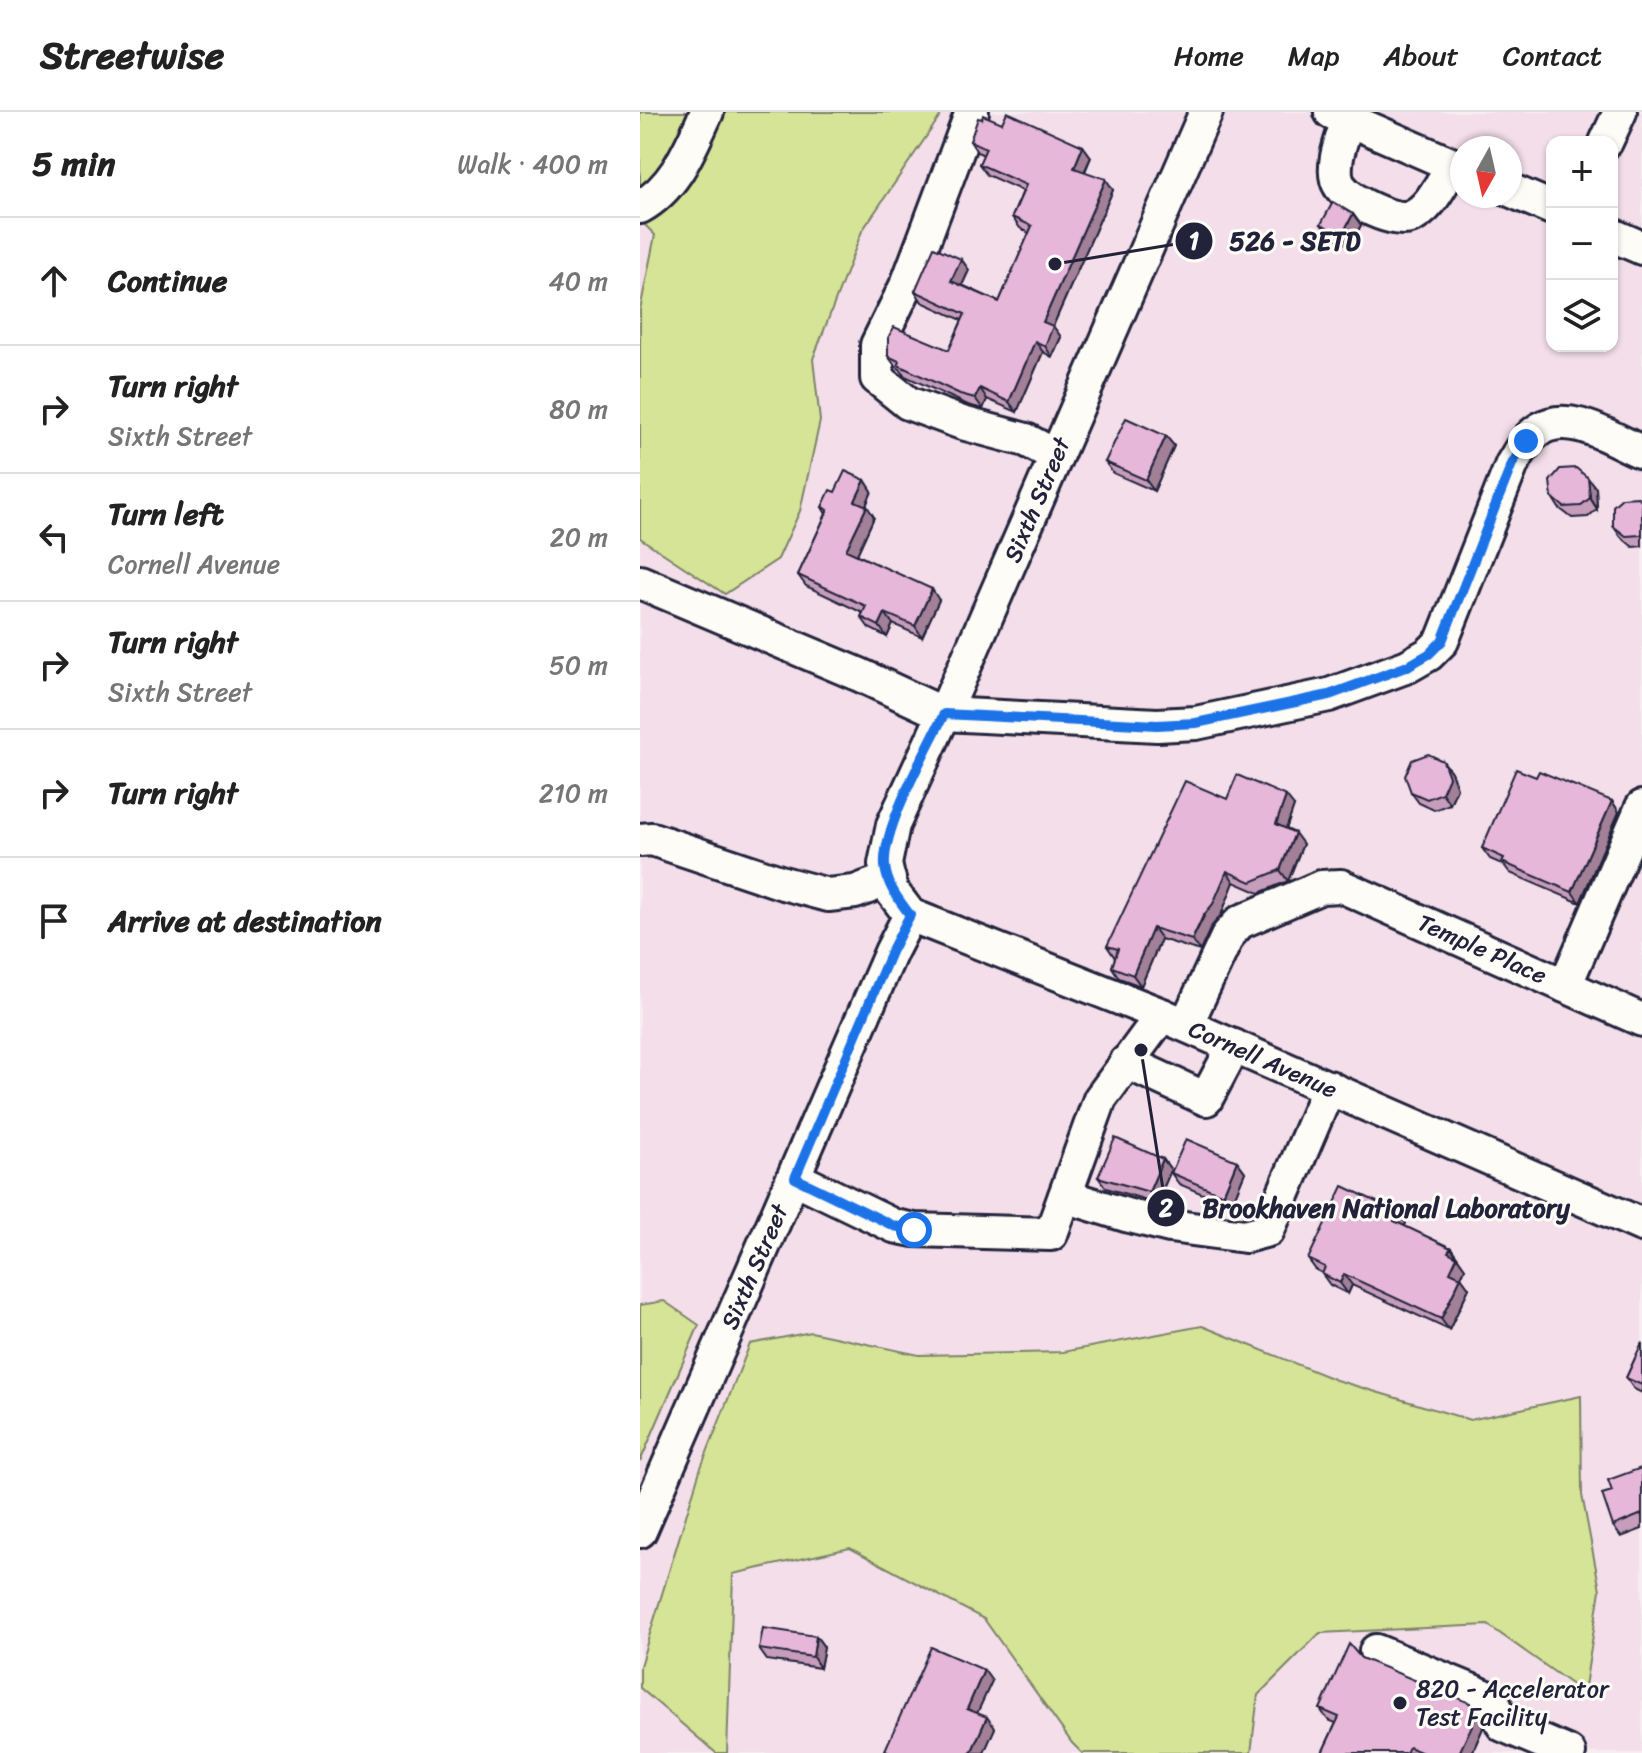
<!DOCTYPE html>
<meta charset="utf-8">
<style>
:root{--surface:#fff;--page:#f2f2f2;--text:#222;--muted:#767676;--line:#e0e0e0}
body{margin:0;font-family:Sriracha,sans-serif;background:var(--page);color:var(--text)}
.controls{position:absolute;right:24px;top:24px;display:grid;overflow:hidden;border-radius:16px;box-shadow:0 2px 6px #0004}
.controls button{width:72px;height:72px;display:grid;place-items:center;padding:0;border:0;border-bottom:2px solid var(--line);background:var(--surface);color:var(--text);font:40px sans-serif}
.compass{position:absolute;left:810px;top:24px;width:72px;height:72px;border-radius:50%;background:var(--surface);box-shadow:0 2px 6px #0004;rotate:188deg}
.stop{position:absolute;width:24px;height:24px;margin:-18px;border:6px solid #1a73e8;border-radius:50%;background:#fff}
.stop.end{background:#1a73e8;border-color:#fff;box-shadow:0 2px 8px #0008}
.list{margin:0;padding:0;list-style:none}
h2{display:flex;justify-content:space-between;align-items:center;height:104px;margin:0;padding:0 32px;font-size:34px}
h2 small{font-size:26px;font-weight:400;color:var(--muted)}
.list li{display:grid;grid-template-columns:52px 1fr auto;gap:24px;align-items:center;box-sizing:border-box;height:128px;padding:0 32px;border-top:2px solid var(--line)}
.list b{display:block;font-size:30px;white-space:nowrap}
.list p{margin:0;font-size:26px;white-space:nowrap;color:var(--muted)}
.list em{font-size:26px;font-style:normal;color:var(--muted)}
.icon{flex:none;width:44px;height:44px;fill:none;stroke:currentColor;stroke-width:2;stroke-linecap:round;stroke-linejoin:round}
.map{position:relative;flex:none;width:1002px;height:1641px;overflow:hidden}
header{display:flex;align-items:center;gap:48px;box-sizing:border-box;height:112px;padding:0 40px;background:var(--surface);border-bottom:2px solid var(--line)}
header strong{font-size:38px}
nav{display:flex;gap:44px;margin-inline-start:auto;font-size:28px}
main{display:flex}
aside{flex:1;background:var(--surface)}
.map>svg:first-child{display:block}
.built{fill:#f3deea;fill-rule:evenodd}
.green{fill:#d6e497;stroke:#7c8369;stroke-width:2}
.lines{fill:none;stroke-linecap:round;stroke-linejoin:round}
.minor-casing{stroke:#22223b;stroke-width:38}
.minor{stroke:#fdfcf7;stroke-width:32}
.wall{fill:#c69dbb;stroke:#22223b;stroke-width:2}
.shaded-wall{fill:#a18098;stroke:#22223b;stroke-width:2}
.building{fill:#e6b7d9;stroke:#22223b;stroke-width:2}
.route{stroke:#1a73e8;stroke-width:10}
.poi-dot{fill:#22223b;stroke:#fdfcf7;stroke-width:3}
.labels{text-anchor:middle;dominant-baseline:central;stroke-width:6;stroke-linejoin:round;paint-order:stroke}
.street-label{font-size:24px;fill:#22223b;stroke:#fdfcf7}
.poi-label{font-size:24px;fill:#22223b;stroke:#fdfcf7;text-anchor:start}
.leader{fill:none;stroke:#22223b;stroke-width:3}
.callout-dot{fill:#22223b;stroke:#fdfcf7;stroke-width:3}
.mark-label{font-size:24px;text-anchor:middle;font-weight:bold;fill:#fff}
.callout-label{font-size:26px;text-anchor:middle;font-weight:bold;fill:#22223b;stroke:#fdfcf7;stroke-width:6;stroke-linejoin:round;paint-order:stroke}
</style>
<header>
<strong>Streetwise</strong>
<nav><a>Home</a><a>Map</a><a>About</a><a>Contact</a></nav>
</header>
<main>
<aside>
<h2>5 min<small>Walk · 400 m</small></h2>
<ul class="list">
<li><svg class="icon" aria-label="ahead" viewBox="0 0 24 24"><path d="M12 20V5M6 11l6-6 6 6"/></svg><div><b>Continue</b></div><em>40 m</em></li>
<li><svg class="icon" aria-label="right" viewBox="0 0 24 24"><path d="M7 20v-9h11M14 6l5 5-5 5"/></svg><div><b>Turn right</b><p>Sixth Street</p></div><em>80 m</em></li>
<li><svg class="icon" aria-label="left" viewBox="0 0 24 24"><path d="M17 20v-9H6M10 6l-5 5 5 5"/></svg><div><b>Turn left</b><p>Cornell Avenue</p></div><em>20 m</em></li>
<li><svg class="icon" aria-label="right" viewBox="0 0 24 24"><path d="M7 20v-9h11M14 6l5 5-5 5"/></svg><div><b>Turn right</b><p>Sixth Street</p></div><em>50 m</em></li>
<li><svg class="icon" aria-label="right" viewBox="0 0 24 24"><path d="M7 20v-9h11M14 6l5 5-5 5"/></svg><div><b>Turn right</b></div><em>210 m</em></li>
<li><svg class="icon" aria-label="arrive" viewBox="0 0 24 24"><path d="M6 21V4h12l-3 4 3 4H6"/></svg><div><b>Arrive at destination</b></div></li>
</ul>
</aside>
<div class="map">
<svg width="1002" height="1641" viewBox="0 0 1002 1641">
<rect width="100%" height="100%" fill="#f8eef1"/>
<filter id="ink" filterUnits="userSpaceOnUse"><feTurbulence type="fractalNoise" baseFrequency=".0125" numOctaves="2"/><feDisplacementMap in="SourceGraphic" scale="16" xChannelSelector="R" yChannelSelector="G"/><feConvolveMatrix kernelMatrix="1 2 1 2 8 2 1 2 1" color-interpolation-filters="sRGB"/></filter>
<g filter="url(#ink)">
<path class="built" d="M0 0H1002V1641H0ZM912 30H972V234H912ZM822 36H870V84H822Z"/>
<g class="green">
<polygon points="0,0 303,0 222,119 173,247 180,309 160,399 138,447 85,482 0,426 0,198 15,123 0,108"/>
<polygon points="24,1189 59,1213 0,1350 0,1193"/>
<polygon points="562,1214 696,1268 830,1308 941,1284 942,1383 960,1478 944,1581 848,1513 680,1521 618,1583 611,1641 442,1641 432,1631 344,1507 210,1436 93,1462 87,1641 76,1641 0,1576 0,1554 60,1358 110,1232 171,1220 279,1243 423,1240"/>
</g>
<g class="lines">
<g class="minor-casing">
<g id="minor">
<polyline points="332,0 268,170 237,233 237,266 268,291 322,311 386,328 416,344"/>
<path id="s1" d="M566 0 304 602 253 713 245 752 251 778 270 803 522 903 1002 1113"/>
<polyline points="691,0 822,57"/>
<path d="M708 7C703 25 692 49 697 68 702 87 752 111 770 105 790 98 802 70 813 53"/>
<polyline points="966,30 980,0"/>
<polyline points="870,78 912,96"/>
<path d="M0 95C36 75 50 36 67 0"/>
<polyline points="972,123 1002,136"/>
<path d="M0 470 220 563 304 602 517 613 556 611 689 583 768 554 789 542 802 529 872 352C880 339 887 325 900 317 931 298 973 328 1002 340"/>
<polyline points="0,728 12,727 143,771 188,783 215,780 249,767"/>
<polyline points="925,874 1002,695"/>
<path id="s2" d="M546 913 588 823 600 810 681 775 701 774 1002 908"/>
<polyline points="486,950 566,987 594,934"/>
<polyline points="155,1066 254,1114 274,1118 411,1122 460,987 522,903"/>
<polyline points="425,1084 486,1103 530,1114 605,1124 628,1118 689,975"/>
<path id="s3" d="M0 1419 251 840 270 803"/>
<polyline points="736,1539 852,1587 863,1613 929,1641"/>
</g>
</g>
<use href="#minor" class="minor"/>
</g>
<g class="wall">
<polygon points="362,11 443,34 451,45 445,60 473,78 413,214 421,225 412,245 403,240 377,300 347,287 343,297 328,293 265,264 260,257 256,255 248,244 309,238 322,208 282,190 275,179 321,147 329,158 322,173 359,190 389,121 380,116 372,105 383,79 347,63 339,52 344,43 337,40 330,29"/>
<polygon points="713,102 721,113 710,134 689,123 681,112"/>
<polygon points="526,324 534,334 514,379 473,361 465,350"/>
<polygon points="225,368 232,379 226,394 234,405 217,442 299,488 282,525 253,512 247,525 229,516 221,505 223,501 166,474 158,463 186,402 182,395 195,380"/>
<polygon points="956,376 957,397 948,405 932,406 919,396 912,385"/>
<polygon points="1002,389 1002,434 993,435 981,425 973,414"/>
<polygon points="803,649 811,660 817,676 810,692 794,698 779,691 771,680"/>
<polygon points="896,665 972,689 979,700 940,791 870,761 864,753 850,747 842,736"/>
<polygon points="587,687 654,694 646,717 663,732 648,769 619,781 594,770 581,803 571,815 560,839 521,827 501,874 479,866 472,855 475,846 467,834"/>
<polygon points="523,1047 531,1058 517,1091 466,1076 458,1065"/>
<polygon points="597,1049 605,1060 591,1094 539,1072 531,1061"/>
<polygon points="758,1100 766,1111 764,1114 811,1136 825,1156 821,1165 829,1176 809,1218 712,1173 708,1182 690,1173 682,1162 682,1161 676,1158 668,1147"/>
<polygon points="1002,1231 1002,1281 994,1277 986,1266"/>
<polygon points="1001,1356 1002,1358 1002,1417 981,1425 973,1414 972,1379"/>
<polygon points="176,1524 184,1535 180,1556 127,1548 119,1537"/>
<polygon points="721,1546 838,1602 843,1616 832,1641 682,1641 696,1611 688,1608 680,1597"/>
</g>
<g class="shaded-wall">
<polygon points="443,34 451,45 441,67 434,56"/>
<polygon points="466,67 473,78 413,214 421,225 412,245 405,234 403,210"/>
<polygon points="713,102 721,113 710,134 702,123"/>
<polygon points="321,147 329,158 319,180 311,169"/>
<polygon points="395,229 403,240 377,300 369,290"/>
<polygon points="340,276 347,287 343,297 335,286"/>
<polygon points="526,324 534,334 514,379 506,368"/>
<polygon points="948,366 956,376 957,397 950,386"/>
<polygon points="225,368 232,379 223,400 215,389"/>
<polygon points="227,394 234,405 214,449 206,438"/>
<polygon points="292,477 299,488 282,525 275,514"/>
<polygon points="245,501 253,512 247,525 239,514"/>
<polygon points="803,649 811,660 817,676 810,692 802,681"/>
<polygon points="646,684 654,694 644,723 636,712"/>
<polygon points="972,689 979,700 940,791 932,780"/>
<polygon points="655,721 663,732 648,769 640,758"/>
<polygon points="587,759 594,770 581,803 571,815 560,839 552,828"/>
<polygon points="513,816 521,827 501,874 493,863"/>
<polygon points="523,1047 531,1058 517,1091 509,1080"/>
<polygon points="597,1049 605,1060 591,1094 583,1083"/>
<polygon points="758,1100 766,1111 762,1120 754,1109"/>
<polygon points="811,1136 825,1156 818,1171 810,1160 808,1140"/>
<polygon points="704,1162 712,1173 708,1182 700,1171"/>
<polygon points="821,1165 829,1176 809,1218 801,1207"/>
<polygon points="176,1524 184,1535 180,1556 173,1545"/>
<polygon points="344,1558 352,1569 334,1608 327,1597"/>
<polygon points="830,1591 838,1602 843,1616 832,1641 822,1641 820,1639"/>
<polygon points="347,1605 355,1616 344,1641 331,1641"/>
</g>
<g class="building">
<polygon points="367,0 443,34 434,56 466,67 403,210 413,214 405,234 395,229 369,290 340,276 335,286 320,282 258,253 259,249 248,244 248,226 254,215 309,238 325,202 275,179 294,135 321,147 311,169 359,190 392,114 372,105 386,73 339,52 346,36 330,29 338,6 342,7 343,3 362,11"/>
<polygon points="693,90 713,102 702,123 681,112"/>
<polygon points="486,306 526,324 506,368 465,350"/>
<polygon points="936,356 948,366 950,386 940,394 924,395 912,385 910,369 920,357"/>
<polygon points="205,359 225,368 215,389 227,394 206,438 292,477 275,514 245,501 239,514 221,505 226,494 158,463 188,398 182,395 190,378 195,380"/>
<polygon points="998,385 1002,389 1002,421 1001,423 986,424 973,414 973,394 982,386"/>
<polygon points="788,642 803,649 809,665 802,681 787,687 771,680 765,664 772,648"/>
<polygon points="876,657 896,665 899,659 972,689 932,780 862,750 864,746 842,736"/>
<polygon points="597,663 646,684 636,712 655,721 640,758 611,770 587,759 573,792 563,804 552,828 513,816 493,863 472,855 478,837 467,834 545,669 587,687"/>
<polygon points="475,1026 523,1047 509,1080 458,1065"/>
<polygon points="546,1027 597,1049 583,1083 531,1061"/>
<polygon points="703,1074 758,1100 754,1109 811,1136 808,1140 817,1145 810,1160 821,1165 801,1207 704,1162 700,1171 682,1162 685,1155 668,1147"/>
<polygon points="1002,1231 1002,1273 986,1266"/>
<polygon points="1001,1356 1002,1361 1002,1402 973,1414 962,1382 972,1379 968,1368"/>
<polygon points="123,1516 176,1524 173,1545 119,1537"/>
<polygon points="709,1532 721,1546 830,1591 836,1605 820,1639 825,1641 783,1641 769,1635 766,1641 682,1641 699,1605 680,1597"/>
<polygon points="291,1535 344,1558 327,1597 347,1605 331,1641 251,1641 245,1638"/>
</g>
</g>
<g class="lines" filter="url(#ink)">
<path class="route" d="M274 1118 254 1114 155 1066 251 840 270 803C259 788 247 774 245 754 242 716 287 638 304 602L517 613 556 611 689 583 768 554 789 542 802 529 872 352 886 329"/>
</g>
<circle class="poi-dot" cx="760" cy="1591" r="8"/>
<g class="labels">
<g class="street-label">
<text transform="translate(397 388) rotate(-67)">Sixth Street</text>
<text stroke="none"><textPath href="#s2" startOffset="380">Temple Place</textPath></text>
<text stroke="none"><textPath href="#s1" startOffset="1258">Cornell Avenue</textPath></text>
<text stroke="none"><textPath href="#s3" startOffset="288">Sixth Street</textPath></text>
</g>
<g class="poi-label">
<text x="776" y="1577">820 - Accelerator<tspan x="776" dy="28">Test Facility</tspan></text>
</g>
</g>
<path class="leader" d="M415 152L554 129M501 938L526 1096"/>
<g class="callout-dot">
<circle cx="415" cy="152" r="8"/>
<circle cx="501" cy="938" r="8"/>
<circle cx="554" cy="129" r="20"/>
<circle cx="526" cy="1096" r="20"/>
</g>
<g class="mark-label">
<text x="554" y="137">1</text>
<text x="526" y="1104">2</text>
</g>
<g class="callout-label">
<text x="655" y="138">526 - SETD</text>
<text x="746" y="1105">Brookhaven National Laboratory</text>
</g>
</svg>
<div class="controls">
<button>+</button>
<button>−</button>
<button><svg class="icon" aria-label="layers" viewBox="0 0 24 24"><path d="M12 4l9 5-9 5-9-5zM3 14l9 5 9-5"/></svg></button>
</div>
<svg class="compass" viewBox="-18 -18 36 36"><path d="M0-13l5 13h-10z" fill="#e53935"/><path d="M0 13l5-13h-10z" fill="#767676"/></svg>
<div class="stop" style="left:274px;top:1118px"></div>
<div class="stop end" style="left:886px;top:329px"></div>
</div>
</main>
